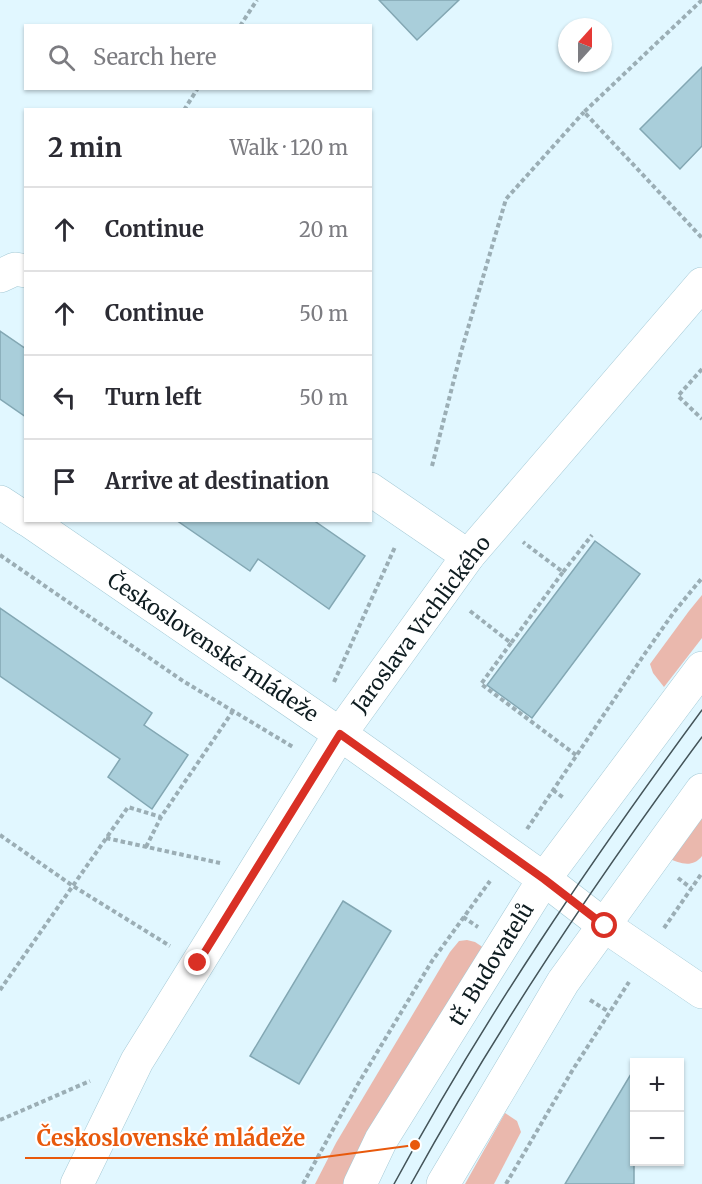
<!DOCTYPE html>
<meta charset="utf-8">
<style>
:root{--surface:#fff;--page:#f2f2f3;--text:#2b2b33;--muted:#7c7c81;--line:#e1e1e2}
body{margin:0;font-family:Merriweather,serif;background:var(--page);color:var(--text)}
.controls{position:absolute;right:18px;bottom:18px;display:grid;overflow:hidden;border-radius:0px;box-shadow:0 2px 4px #0004}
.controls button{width:54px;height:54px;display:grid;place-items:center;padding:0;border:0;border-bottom:2px solid var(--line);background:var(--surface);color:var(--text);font:30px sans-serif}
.compass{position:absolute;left:558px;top:18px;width:54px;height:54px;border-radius:50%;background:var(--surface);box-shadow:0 2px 4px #0004;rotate:21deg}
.stop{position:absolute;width:18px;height:18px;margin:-14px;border:4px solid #d93025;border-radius:50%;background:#fff}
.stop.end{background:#d93025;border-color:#fff;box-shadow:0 2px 6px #0008}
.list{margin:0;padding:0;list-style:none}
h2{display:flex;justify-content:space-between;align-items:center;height:78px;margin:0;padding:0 24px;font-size:26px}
h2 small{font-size:20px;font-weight:400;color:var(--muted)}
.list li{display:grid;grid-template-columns:39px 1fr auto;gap:18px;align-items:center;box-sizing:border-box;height:84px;padding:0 24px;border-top:2px solid var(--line)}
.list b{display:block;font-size:22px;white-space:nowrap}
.list em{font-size:20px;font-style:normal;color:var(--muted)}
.icon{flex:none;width:33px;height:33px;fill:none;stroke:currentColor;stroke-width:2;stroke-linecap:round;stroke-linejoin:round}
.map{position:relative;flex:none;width:702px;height:1184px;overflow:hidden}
.search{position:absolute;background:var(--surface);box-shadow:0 2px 4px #0004;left:24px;top:24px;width:348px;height:66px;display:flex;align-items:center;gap:15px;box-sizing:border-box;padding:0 21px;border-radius:0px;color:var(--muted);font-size:22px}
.panel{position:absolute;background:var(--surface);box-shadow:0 2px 4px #0004;left:24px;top:108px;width:348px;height:414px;border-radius:0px}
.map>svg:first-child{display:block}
.green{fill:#eab8ad}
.building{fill:#a9ceda;stroke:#83a7b3;stroke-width:1.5}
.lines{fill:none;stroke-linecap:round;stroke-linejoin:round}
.street-casing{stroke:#a5cad6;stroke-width:34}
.secondary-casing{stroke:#a5cad6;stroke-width:34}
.path{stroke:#9baeb5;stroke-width:4;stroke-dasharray:4.5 3;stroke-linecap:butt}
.street{stroke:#fff;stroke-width:33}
.secondary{stroke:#fff;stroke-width:33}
.tram{stroke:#445459;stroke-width:1.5}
.route{stroke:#d93025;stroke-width:8}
.labels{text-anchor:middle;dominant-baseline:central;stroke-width:4.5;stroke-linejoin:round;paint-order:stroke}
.street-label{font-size:21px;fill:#0f1d21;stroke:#fff}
.leader{fill:none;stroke:#e8590c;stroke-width:2}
.callout-dot{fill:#e8590c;stroke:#fff;stroke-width:2}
.callout-label{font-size:22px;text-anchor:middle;font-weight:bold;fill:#e8590c;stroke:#fff;stroke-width:4.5;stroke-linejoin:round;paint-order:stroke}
</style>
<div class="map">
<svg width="702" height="1184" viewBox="0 0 702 1184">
<rect width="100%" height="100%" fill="#e1f7ff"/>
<g class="green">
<polygon points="702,595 702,638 664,687 653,673 650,664 689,611"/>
<path d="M702 813V856C693 868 680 864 668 858Z"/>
<polygon points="467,940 475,942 484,948 345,1184 315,1184 336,1143 450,952 459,941"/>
<polygon points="505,1113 517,1121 521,1132 494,1184 465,1184"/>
</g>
<g class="building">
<polygon points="379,0 459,0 417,40"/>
<polygon points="702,67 702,146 680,169 640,129"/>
<polygon points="0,331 26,349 26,417 0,399"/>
<polygon points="176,520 313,520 365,556 329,609 258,559 250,571"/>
<polygon points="595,541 640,574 532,718 487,685"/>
<polygon points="0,608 152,713 144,725 188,755 152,809 108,777 120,759 0,676"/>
<polygon points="343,901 391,931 299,1084 250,1056"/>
<polygon points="634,1069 634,1184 565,1184"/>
</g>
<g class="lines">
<g class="street-casing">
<g id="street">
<polyline points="0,276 15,269 26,271"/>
<polyline points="370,489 468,556"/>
<polyline points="0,502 26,519"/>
<polyline points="28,520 340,734 544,879 605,926 702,992"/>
<polyline points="77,1184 137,1061 340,734 468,556 702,284"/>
</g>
</g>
<g class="secondary-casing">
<g id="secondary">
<polyline points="360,1184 381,1140 544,879 702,668"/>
<polyline points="443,1184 563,982 702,790"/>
</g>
</g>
<g class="path">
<polyline points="702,0 584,112 702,238"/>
<polyline points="240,26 257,0"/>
<polyline points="184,110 198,88"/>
<polyline points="702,369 678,396 702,419"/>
<polyline points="432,466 461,352 506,199 584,112"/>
<polyline points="0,555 183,681 293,747"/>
<polyline points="563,572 592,535"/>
<polyline points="470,611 511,643 563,572 523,542"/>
<polyline points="511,643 481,684 576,755"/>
<polyline points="334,682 395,547"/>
<polyline points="553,790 565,799"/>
<polyline points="527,829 646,652 674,612 702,578"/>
<polyline points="0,835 73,886 170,946"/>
<polyline points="106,838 220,863"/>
<polyline points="146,847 161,817 233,711"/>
<polyline points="678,878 691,888"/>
<polyline points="463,917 478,927"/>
<polyline points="664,928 702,873"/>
<polyline points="0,990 128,807 161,817"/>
<polyline points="590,1000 609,1012"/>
<polyline points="0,1120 90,1081"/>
<polyline points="303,1184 358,1084 432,961 490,881"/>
<polyline points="506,1184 572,1071 629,982"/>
</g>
<use href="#street" class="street"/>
<use href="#secondary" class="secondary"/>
<g class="tram">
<path d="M394 1184C484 1018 590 862 702 710"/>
<path d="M411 1184C497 1028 596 880 702 737"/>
</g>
</g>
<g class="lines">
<polyline class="route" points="198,963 340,734 544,879 605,926"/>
</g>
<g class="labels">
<g class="street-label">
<text transform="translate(421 624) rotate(-53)">Jaroslava Vrchlického</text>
<text transform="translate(213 647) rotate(34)">Československé mládeže</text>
<text transform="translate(491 964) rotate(-58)">tř. Budovatelů</text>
</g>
</g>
<path class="leader" d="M415 1145L317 1158H25"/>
<circle class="callout-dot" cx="415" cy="1145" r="6"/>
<g class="callout-label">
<text x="171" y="1146">Československé mládeže</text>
</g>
</svg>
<div class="controls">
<button>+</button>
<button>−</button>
</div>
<svg class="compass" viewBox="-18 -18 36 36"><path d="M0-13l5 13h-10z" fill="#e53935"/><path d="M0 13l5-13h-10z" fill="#7c7c81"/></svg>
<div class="stop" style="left:605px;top:926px"></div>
<div class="stop end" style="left:198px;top:963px"></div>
<div class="search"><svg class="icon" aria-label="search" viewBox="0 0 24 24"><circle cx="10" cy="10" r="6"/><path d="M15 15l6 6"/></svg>Search here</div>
<section class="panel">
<h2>2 min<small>Walk · 120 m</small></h2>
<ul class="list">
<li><svg class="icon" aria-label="ahead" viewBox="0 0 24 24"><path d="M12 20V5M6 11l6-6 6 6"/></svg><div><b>Continue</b></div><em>20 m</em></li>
<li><svg class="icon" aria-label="ahead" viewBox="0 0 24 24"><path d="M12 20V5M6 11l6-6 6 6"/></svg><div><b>Continue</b></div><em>50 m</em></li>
<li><svg class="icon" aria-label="left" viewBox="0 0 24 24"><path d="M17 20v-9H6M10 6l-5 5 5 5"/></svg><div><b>Turn left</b></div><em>50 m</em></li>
<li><svg class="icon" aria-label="arrive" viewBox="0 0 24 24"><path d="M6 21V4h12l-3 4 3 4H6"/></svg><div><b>Arrive at destination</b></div></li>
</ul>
</section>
</div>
